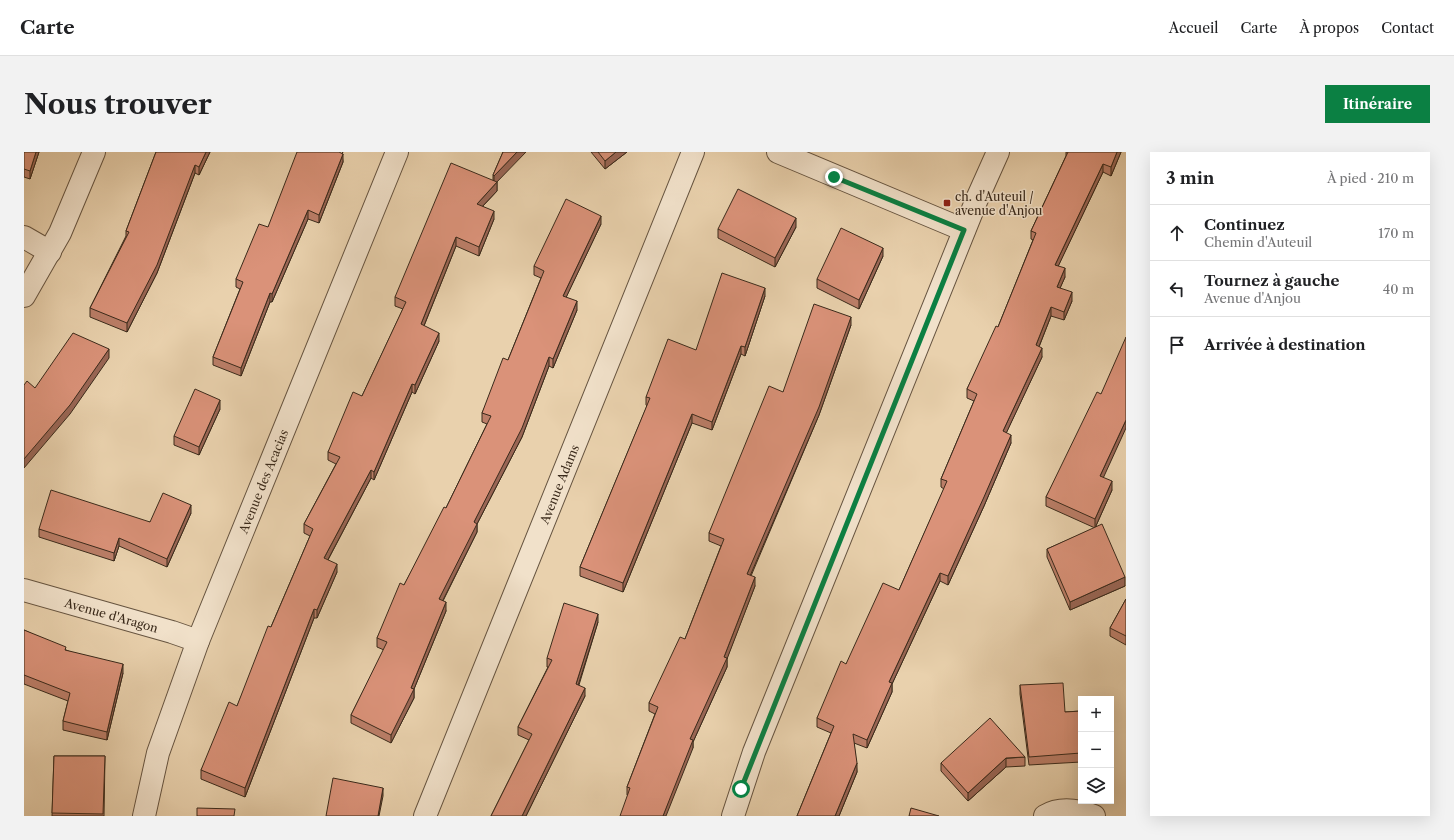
<!DOCTYPE html>
<html lang="fr">
<meta charset="utf-8">
<style>
:root{--surface:#fff;--page:#f2f2f2;--text:#202124;--muted:#757577;--line:#e0e0e0;--accent:#0b8043}
body{margin:0;font-family:"Libre Caslon Text",serif;background:var(--page);color:var(--text)}
.controls{position:absolute;right:12px;bottom:12px;display:grid;overflow:hidden;border-radius:0px;box-shadow:0 4px 16px #0002}
.controls button{width:36px;height:36px;display:grid;place-items:center;padding:0;border:0;border-bottom:1px solid var(--line);background:var(--surface);color:var(--text);font:20px sans-serif}
.stop{position:absolute;width:12px;height:12px;margin:-9px;border:3px solid #0b8043;border-radius:50%;background:#fff}
.stop.end{background:#0b8043;border-color:#fff;box-shadow:0 1px 4px #0008}
.list{margin:0;padding:0;list-style:none}
h2{display:flex;justify-content:space-between;align-items:center;height:52px;margin:0;padding:0 16px;font-size:17px}
h2 small{font-size:13px;font-weight:400;color:var(--muted)}
.list li{display:grid;grid-template-columns:26px 1fr auto;gap:12px;align-items:center;box-sizing:border-box;height:56px;padding:0 16px;border-top:1px solid var(--line)}
.list b{display:block;font-size:15px;white-space:nowrap}
.list p{margin:0;font-size:13px;white-space:nowrap;color:var(--muted)}
.list em{font-size:13px;font-style:normal;color:var(--muted)}
.icon{flex:none;width:22px;height:22px;fill:none;stroke:currentColor;stroke-width:2;stroke-linecap:round;stroke-linejoin:round}
.map{position:relative;flex:none;width:1102px;height:664px;overflow:hidden;border-radius:0px}
header{display:flex;align-items:center;gap:24px;box-sizing:border-box;height:56px;padding:0 20px;background:var(--surface);border-bottom:1px solid var(--line)}
header strong{font-size:19px}
nav{display:flex;gap:22px;margin-inline-start:auto;font-size:14px}
.intro{display:flex;align-items:center;justify-content:space-between;box-sizing:border-box;height:96px;padding:0 24px}
h1{margin:0;font-size:28px}
.button{padding:10px 18px;border-radius:0px;background:var(--accent);color:#fff;font-size:14px;font-weight:700}
main{display:flex;gap:24px;padding:0 24px}
aside{flex:1;background:var(--surface);border-radius:0px;box-shadow:0 4px 16px #0002}
.map>svg:first-child{display:block}
.lines{fill:none;stroke-linecap:round;stroke-linejoin:round}
.minor-casing{stroke:#665440;stroke-width:24}
.minor{stroke:#f1e1ca;stroke-width:22}
.wall{fill:#bb7e68;stroke:#3a2a1b}
.shaded-wall{fill:#965;stroke:#3a2a1b}
.building{fill:#da9279;stroke:#3a2a1b}
.route{stroke:#0b8043;stroke-width:5}
.poi-dot{fill:#8f2418;stroke:#f1e1ca;stroke-width:1.5}
.labels{text-anchor:middle;dominant-baseline:central;stroke-width:3;stroke-linejoin:round;paint-order:stroke}
.poi-label{font-size:12px;fill:#3a2a1b;stroke:#f1e1ca;text-anchor:start}
.street-label{font-size:12px;fill:#3a2a1b;stroke:#f1e1ca}
</style>
<header>
<strong>Carte</strong>
<nav><a>Accueil</a><a>Carte</a><a>À propos</a><a>Contact</a></nav>
</header>
<div class="intro"><h1>Nous trouver</h1><a class="button">Itinéraire</a></div>
<main>
<div class="map">
<svg width="1102" height="664" viewBox="0 0 1102 664">
<rect width="100%" height="100%" fill="#e9d1ad"/>
<filter id="stains"><feTurbulence type="fractalNoise" baseFrequency=".005" numOctaves="4"/><feColorMatrix values="0 0 0 0 .2 0 0 0 0 .09 0 0 0 0 .02 0 0 0 .5 -.17"/></filter>
<radialGradient id="worn" r=".72"><stop offset=".6" stop-color="#630" stop-opacity="0"/><stop offset="1" stop-color="#630" stop-opacity=".3"/></radialGradient>
<g class="lines">
<g class="minor-casing">
<g id="minor">
<polyline points="754,0 940,78"/>
<polyline points="0,85 26,100"/>
<polyline points="0,144 36,81 70,0"/>
<path id="s1" d="M0 438 148 480 174 489"/>
<path id="s2" d="M120 664 134 601 174 489 373 0"/>
<path id="s3" d="M401 664 669 0"/>
<polyline points="709,664 730,600 953,47 974,0"/>
<path d="M1021 664C1036 655 1054 658 1070 664"/>
</g>
</g>
<use href="#minor" class="minor"/>
</g>
<g class="wall">
<polygon points="0,0 15,0 6,27 0,25"/>
<polygon points="132,0 186,0 175,23 171,21 133,121 103,180 66,165 66,156 102,84 102,79"/>
<polygon points="319,0 318,2 319,10 295,71 284,67 248,150 246,150 217,224 189,213 189,205 216,137 212,135 212,127 244,75"/>
<polygon points="479,0 473,30 473,39 459,54 470,67 455,104 432,94 400,174 415,189 391,242 388,240 350,328 347,326 304,408 313,420 293,466 290,466 221,645 177,627 177,618 213,554 286,384 280,381 280,372 312,312 304,308 304,300 338,244 379,157 371,154 371,145 469,29 469,23"/>
<polygon points="567,0 603,0 581,17"/>
<polygon points="1042,0 1097,0 1087,24 1079,20 1034,114 1041,125 1036,136 1048,149 1040,168 1027,164 1015,195 1018,205 982,281 987,291 960,354 924,433 916,429 868,532 868,540 843,596 830,591 833,620 815,664 773,664 807,581 793,575 793,566 822,512 875,438 920,337 917,335 917,327 950,249 943,246 943,237 974,175 989,138 1009,88 1007,87 1007,79 1042,4"/>
<polygon points="577,72 542,145 553,158 529,216 525,214 498,285 453,372 453,380 419,449 422,459 390,537 390,546 367,591 327,571 327,563 360,498 353,495 353,486 380,433 422,356 463,272 458,270 458,261 484,208 517,126 510,123 510,114"/>
<polygon points="772,75 751,115 694,86 694,77"/>
<polygon points="859,104 835,157 793,136 793,127"/>
<polygon points="741,144 721,204 717,202 688,278 668,271 599,440 556,424 556,415 623,254 622,253 622,245 672,198"/>
<polygon points="827,173 795,263 727,424 731,434 703,506 703,515 669,590 669,596 603,643 603,635 631,562 625,559 625,551 661,487 697,394 685,389 685,381 759,240"/>
<polygon points="1077,242 1079,326 1088,338 1071,376 1101,434 1046,458 1023,405 1023,397 1071,376 1022,354 1022,345"/>
<polygon points="196,257 175,303 150,293 150,284"/>
<polygon points="167,361 143,415 95,394 90,409 15,385 15,377 126,370"/>
<polygon points="1102,447 1102,493 1086,484 1086,476"/>
<polygon points="574,470 555,533 561,544 502,664 467,664 505,588 494,583 494,575 524,515 523,515 523,506"/>
<polygon points="0,478 42,498 99,521 83,588 39,578 39,569 44,549 0,532"/>
<polygon points="996,533 1041,560 1057,559 1057,610 1005,613 996,542"/>
<polygon points="30,604 81,604 80,664 28,664"/>
<polygon points="1001,605 1001,614 982,615 944,649 917,619 917,611"/>
</g>
<g class="shaded-wall">
<polygon points="12,0 15,0 6,27 6,19"/>
<polygon points="182,0 186,0 175,23 175,15"/>
<polygon points="493,0 502,0 470,33 470,24"/>
<polygon points="592,0 603,0 581,17 581,9"/>
<polygon points="1093,0 1097,0 1087,24 1087,15"/>
<polygon points="319,2 319,10 295,71 295,63"/>
<polygon points="1079,12 1079,20 1031,121 1031,113"/>
<polygon points="171,13 171,21 133,121 103,180 103,171"/>
<polygon points="473,30 473,39 453,60 453,52"/>
<polygon points="284,58 284,67 248,150 248,142"/>
<polygon points="470,59 470,67 455,104 455,95"/>
<polygon points="577,64 577,72 539,152 539,144"/>
<polygon points="772,66 772,75 751,115 751,106"/>
<polygon points="432,85 432,94 397,181 397,172"/>
<polygon points="859,96 859,104 835,157 835,148"/>
<polygon points="1041,116 1041,125 1033,143 1033,135"/>
<polygon points="741,136 741,144 721,204 721,195"/>
<polygon points="1048,140 1048,149 1040,168 1040,160"/>
<polygon points="246,141 246,150 217,224 217,216"/>
<polygon points="553,149 553,158 529,216 529,207"/>
<polygon points="1027,155 1027,164 1012,202 1012,193"/>
<polygon points="827,165 827,173 795,263 723,431 723,422"/>
<polygon points="415,181 415,189 391,242 391,233"/>
<polygon points="717,194 717,202 688,278 688,270"/>
<polygon points="1018,196 1018,205 979,288 979,279"/>
<polygon points="85,197 85,206 46,262 0,316 0,307"/>
<polygon points="525,205 525,214 498,285 453,372 453,380 415,456 415,447"/>
<polygon points="388,232 388,240 350,328 350,320"/>
<polygon points="196,248 196,257 175,303 175,295"/>
<polygon points="668,262 668,271 599,440 599,431"/>
<polygon points="1102,268 1102,276 1076,333 1076,324"/>
<polygon points="987,283 987,291 960,354 924,433 924,424"/>
<polygon points="347,318 347,326 300,415 300,406"/>
<polygon points="1088,329 1088,338 1071,376 1071,367"/>
<polygon points="167,353 167,361 143,415 143,407"/>
<polygon points="95,386 95,394 90,409 90,401"/>
<polygon points="313,412 313,420 293,466 293,458"/>
<polygon points="916,421 916,429 868,532 868,540 843,596 843,588 865,530"/>
<polygon points="731,425 731,434 703,507 703,506 703,515 669,590 669,596 642,664 639,664 666,587 700,505"/>
<polygon points="1101,425 1101,434 1046,458 1046,450"/>
<polygon points="422,450 422,459 390,537 390,546 367,591 367,583 387,536"/>
<polygon points="290,457 290,466 221,645 221,636"/>
<polygon points="574,462 574,470 552,540 552,532"/>
<polygon points="99,512 99,521 83,588 83,580"/>
<polygon points="561,536 561,544 502,664 498,664"/>
<polygon points="982,606 982,615 944,649 944,641"/>
<polygon points="833,611 833,620 815,664 811,664"/>
<polygon points="359,636 359,644 355,664 354,664"/>
</g>
<g class="building">
<polygon points="0,0 12,0 6,19 0,17"/>
<polygon points="132,0 182,0 175,15 171,13 133,113 103,171 66,156 105,80 102,79"/>
<polygon points="273,0 315,0 319,2 295,63 284,58 248,142 246,141 217,216 189,205 219,130 212,127 235,72 244,75"/>
<polygon points="479,0 493,0 470,24 469,23"/>
<polygon points="574,0 592,0 581,9"/>
<polygon points="1044,0 1093,0 1087,15 1079,12 1031,113 1041,116 1033,135 1048,140 1040,160 1027,155 1012,193 1018,196 979,279 987,283 960,345 924,424 916,421 865,530 868,531 843,588 829,582 833,611 811,664 773,664 810,574 793,566 817,509 822,512 859,431 875,438 923,329 917,327 953,242 943,237 972,174 974,175 1012,81 1007,79"/>
<polygon points="427,11 473,30 453,52 470,59 455,95 432,85 397,172 415,181 391,233 388,232 350,320 347,318 300,406 313,412 293,458 290,457 221,636 177,618 205,550 213,554 244,474 247,475 289,377 280,372 316,305 304,300 329,240 338,244 382,150 371,145"/>
<polygon points="714,37 772,66 751,106 694,77"/>
<polygon points="542,47 577,64 539,144 553,149 529,207 525,205 498,276 450,370 453,372 415,447 422,450 387,536 390,537 367,583 327,563 363,490 353,486 376,431 380,433 420,355 422,356 467,264 458,261 479,206 484,208 520,119 510,114"/>
<polygon points="817,76 859,96 835,148 793,127"/>
<polygon points="698,121 741,136 721,195 717,194 688,270 668,262 599,431 556,415 626,246 622,245 644,187 672,198"/>
<polygon points="790,152 827,165 795,255 723,422 731,425 700,505 703,506 666,587 669,588 639,664 596,664 606,636 603,635 634,555 625,551 656,485 661,487 700,387 685,381 745,234 759,240"/>
<polygon points="49,181 85,197 46,253 0,307 0,233 3,229 11,236"/>
<polygon points="1102,185 1102,268 1076,324 1088,329 1071,367 1022,345 1073,240 1077,242"/>
<polygon points="171,237 196,248 175,295 150,284"/>
<polygon points="27,338 126,370 139,341 167,353 143,407 95,386 90,401 15,377"/>
<polygon points="1078,372 1101,425 1046,450 1023,397"/>
<polygon points="1102,447 1102,484 1086,476"/>
<polygon points="540,451 574,462 552,532 561,536 498,664 467,664 508,582 494,575 528,508 523,506"/>
<polygon points="0,478 42,495 41,498 99,512 83,580 39,569 46,541 0,523"/>
<polygon points="1039,531 1041,560 1057,559 1057,601 1005,605 996,533"/>
<polygon points="966,566 1001,605 982,606 944,641 917,611"/>
<polygon points="30,604 81,604 79,662 28,661"/>
<polygon points="309,626 359,636 354,664 302,664"/>
<polygon points="173,656 211,657 210,664 173,664"/>
<polygon points="887,656 915,664 885,664"/>
</g>
<g class="lines">
<polyline class="route" points="717,637 940,78 810,25"/>
</g>
<rect class="poi-dot" x="919" y="47" width="8" height="8" rx="2"/>
<g class="labels">
<g class="poi-label">
<text x="931" y="44">ch. d'Auteuil /<tspan x="931" dy="14">avenue d'Anjou</tspan></text>
</g>
<g class="street-label">
<text stroke="none"><textPath href="#s2" startOffset="356">Avenue des Acacias</textPath></text>
<text stroke="none"><textPath href="#s3" startOffset="358">Avenue Adams</textPath></text>
<text stroke="none"><textPath href="#s1" startOffset="91">Avenue d'Aragon</textPath></text>
</g>
</g>
<rect width="100%" height="100%" filter="url(#stains)"/>
<rect width="100%" height="100%" fill="url(#worn)"/>
</svg>
<div class="controls">
<button>+</button>
<button>−</button>
<button><svg class="icon" aria-label="layers" viewBox="0 0 24 24"><path d="M12 4l9 5-9 5-9-5zM3 14l9 5 9-5"/></svg></button>
</div>
<div class="stop" style="left:717px;top:637px"></div>
<div class="stop end" style="left:810px;top:25px"></div>
</div>
<aside>
<h2>3 min<small>À pied · 210 m</small></h2>
<ul class="list">
<li><svg class="icon" aria-label="ahead" viewBox="0 0 24 24"><path d="M12 20V5M6 11l6-6 6 6"/></svg><div><b>Continuez</b><p>Chemin d'Auteuil</p></div><em>170 m</em></li>
<li><svg class="icon" aria-label="left" viewBox="0 0 24 24"><path d="M17 20v-9H6M10 6l-5 5 5 5"/></svg><div><b>Tournez à gauche</b><p>Avenue d'Anjou</p></div><em>40 m</em></li>
<li><svg class="icon" aria-label="arrive" viewBox="0 0 24 24"><path d="M6 21V4h12l-3 4 3 4H6"/></svg><div><b>Arrivée à destination</b></div></li>
</ul>
</aside>
</main>
